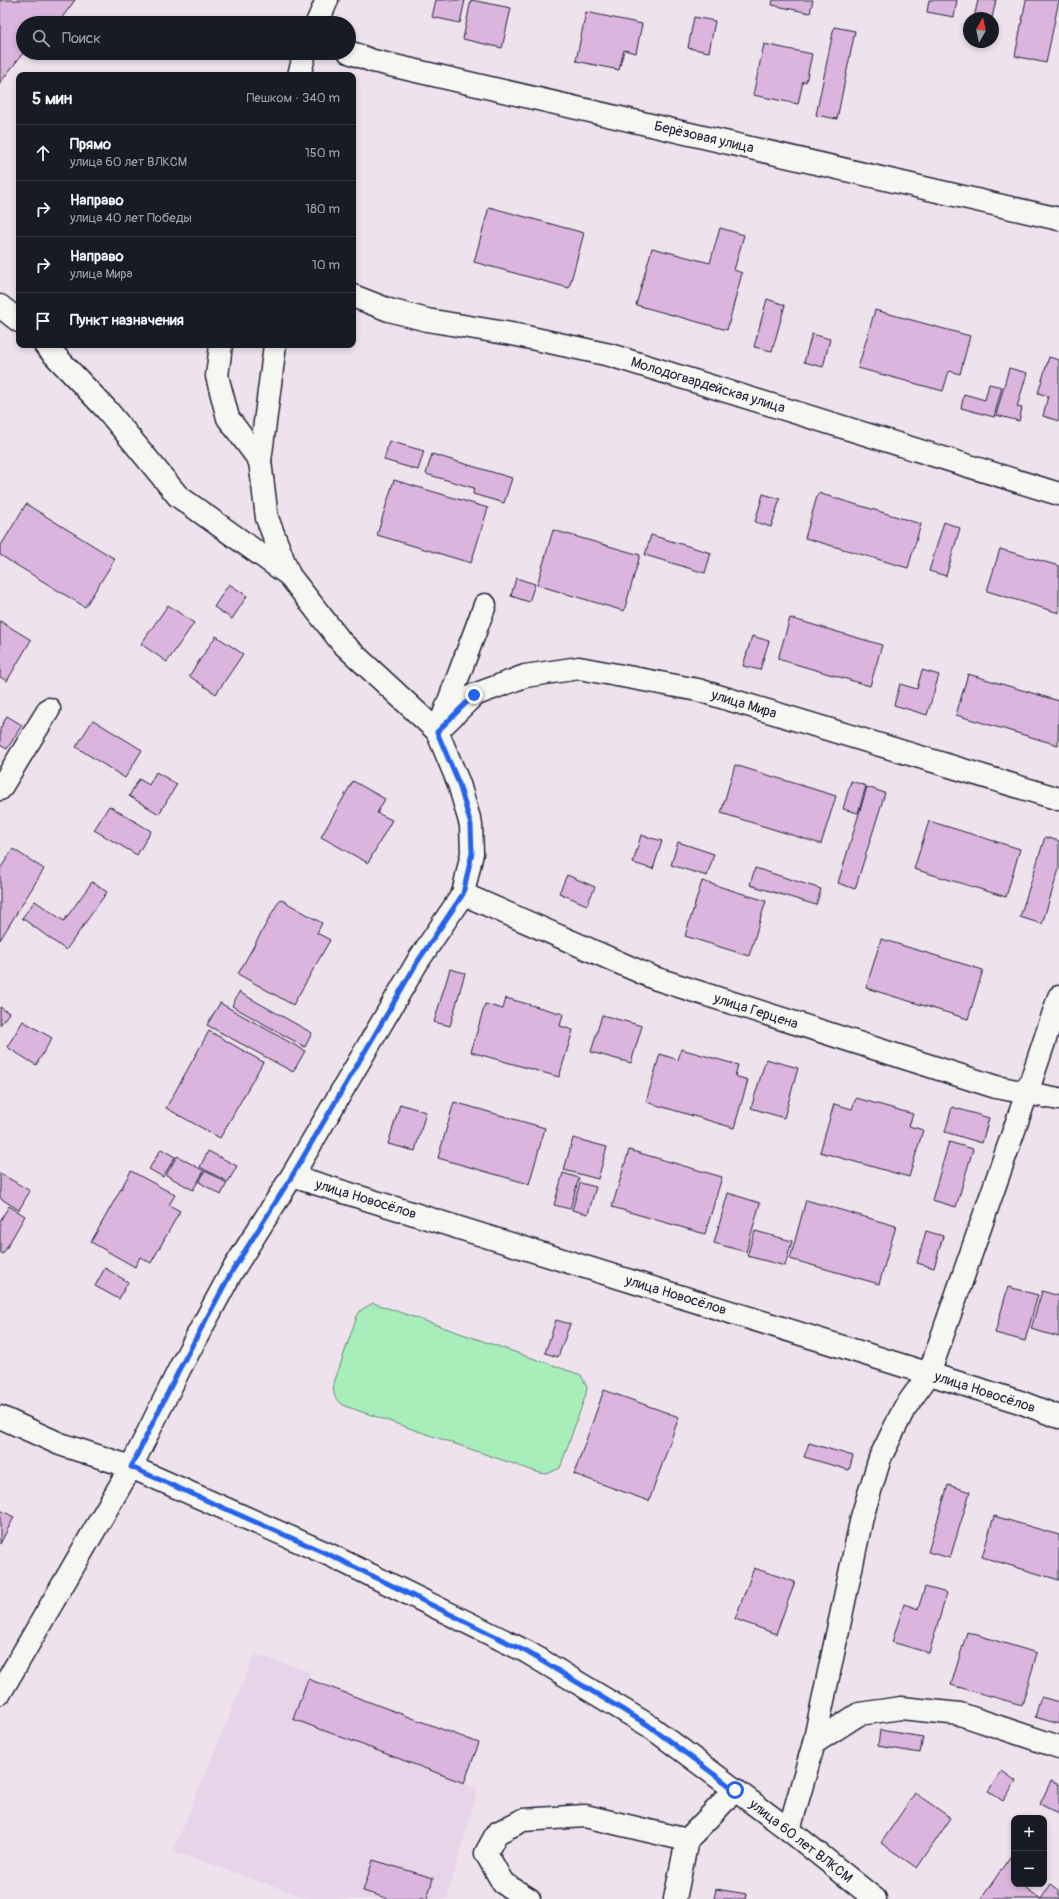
<!DOCTYPE html>
<html lang="ru">
<meta charset="utf-8">
<style>
:root{--surface:#171b24;--page:#242831;--text:#f1f3f6;--muted:#9ea1a6;--line:#363941}
body{margin:0;font-family:Pangolin,sans-serif;background:var(--page);color:var(--text)}
.controls{position:absolute;right:12px;bottom:12px;display:grid;overflow:hidden;border-radius:8px;box-shadow:0 2px 6px #0003}
.controls button{width:36px;height:36px;display:grid;place-items:center;padding:0;border:0;border-bottom:1px solid var(--line);background:var(--surface);color:var(--text);font:20px sans-serif}
.compass{position:absolute;left:963px;top:12px;width:36px;height:36px;border-radius:50%;background:var(--surface);box-shadow:0 2px 6px #0003;rotate:9deg}
.stop{position:absolute;width:12px;height:12px;margin:-9px;border:3px solid #2563eb;border-radius:50%;background:#fff}
.stop.end{background:#2563eb;border-color:#fff;box-shadow:0 1px 4px #0008}
.list{margin:0;padding:0;list-style:none}
h2{display:flex;justify-content:space-between;align-items:center;height:52px;margin:0;padding:0 16px;font-size:17px}
h2 small{font-size:13px;font-weight:400;color:var(--muted)}
.list li{display:grid;grid-template-columns:26px 1fr auto;gap:12px;align-items:center;box-sizing:border-box;height:56px;padding:0 16px;border-top:1px solid var(--line)}
.list b{display:block;font-size:15px;white-space:nowrap}
.list p{margin:0;font-size:13px;white-space:nowrap;color:var(--muted)}
.list em{font-size:13px;font-style:normal;color:var(--muted)}
.icon{flex:none;width:22px;height:22px;fill:none;stroke:currentColor;stroke-width:2;stroke-linecap:round;stroke-linejoin:round}
.map{position:relative;flex:none;width:1059px;height:1899px;overflow:hidden}
.search{position:absolute;background:var(--surface);box-shadow:0 2px 6px #0003;left:16px;top:16px;width:340px;height:44px;display:flex;align-items:center;gap:10px;box-sizing:border-box;padding:0 14px;border-radius:22px;color:var(--muted);font-size:15px}
.panel{position:absolute;background:var(--surface);box-shadow:0 2px 6px #0003;left:16px;top:72px;width:340px;height:276px;border-radius:8px}
.map>svg:first-child{display:block}
.built{fill:#e8d4e8}
.green{fill:#a7eeba;stroke:#64887a}
.building{fill:#dbb5de;stroke:#22223b}
.lines{fill:none;stroke-linecap:round;stroke-linejoin:round}
.minor-casing{stroke:#22223b;stroke-width:25}
.minor{stroke:#f6f6f2;stroke-width:22}
.route{stroke:#2563eb;stroke-width:5}
.labels{text-anchor:middle;dominant-baseline:central;stroke-width:3;stroke-linejoin:round;paint-order:stroke}
.street-label{font-size:14px;fill:#22223b;stroke:#f6f6f2}
</style>
<div class="map">
<svg width="1059" height="1899" viewBox="0 0 1059 1899">
<rect width="100%" height="100%" fill="#eee2ec"/>
<filter id="ink" filterUnits="userSpaceOnUse"><feTurbulence type="fractalNoise" baseFrequency=".025" numOctaves="2"/><feDisplacementMap in="SourceGraphic" scale="8" xChannelSelector="R" yChannelSelector="G"/><feConvolveMatrix kernelMatrix="1 2 1 2 8 2 1 2 1" color-interpolation-filters="sRGB"/></filter>
<g filter="url(#ink)">
<polygon class="built" points="255,1654 311,1672 308,1679 464,1783 478,1789 447,1899 310,1899 173,1851"/>
<path class="green" d="M373 1303 581 1375 587 1387 586 1394 560 1468 547 1474 540 1473 345 1406C335 1401 332 1394 334 1383L357 1316 361 1310Z"/>
<g class="building">
<polygon points="0,0 75,0 58,23 23,23 23,53 36,53 32,59 23,53 0,83"/>
<polygon points="436,0 465,0 460,23 432,17"/>
<polygon points="471,0 511,8 502,48 463,39"/>
<polygon points="773,0 813,0 810,13 772,5"/>
<polygon points="929,0 957,0 954,17 927,12"/>
<polygon points="978,0 996,0 992,18 974,18"/>
<polygon points="1026,0 1059,0 1046,63 1015,56"/>
<polygon points="586,12 642,24 636,53 624,50 619,70 576,61"/>
<polygon points="694,17 715,21 709,52 688,48"/>
<polygon points="834,27 855,31 837,119 816,115"/>
<polygon points="764,44 812,54 806,82 803,81 798,104 753,95"/>
<polygon points="489,207 584,233 569,288 474,262"/>
<polygon points="720,228 744,235 734,270 742,273 727,330 636,305 652,248 710,263"/>
<polygon points="767,299 785,305 772,351 754,347"/>
<polygon points="875,310 970,336 960,374 949,371 943,391 858,368"/>
<polygon points="812,334 830,339 823,367 804,362"/>
<polygon points="1049,357 1059,360 1059,421 1043,416 1048,396 1038,393"/>
<polygon points="1009,368 1027,373 1017,407 1022,408 1019,421 996,415"/>
<polygon points="989,384 1002,387 994,417 961,408 964,394 985,400"/>
<polygon points="389,441 424,451 418,470 384,460"/>
<polygon points="432,454 512,478 504,503 473,494 474,488 426,474"/>
<polygon points="394,480 488,508 471,563 377,535"/>
<polygon points="818,493 921,524 908,568 805,538"/>
<polygon points="763,494 780,499 771,527 755,522"/>
<polygon points="26,504 115,559 85,607 0,555 0,547"/>
<polygon points="944,522 960,528 946,576 929,571"/>
<polygon points="553,530 640,555 624,611 537,585"/>
<polygon points="651,535 711,553 705,573 645,555"/>
<polygon points="1000,549 1059,566 1059,613 987,591"/>
<polygon points="516,578 535,584 529,602 511,596"/>
<polygon points="229,584 247,596 232,619 214,607"/>
<polygon points="168,605 194,623 167,662 141,644"/>
<polygon points="790,618 882,645 870,686 778,659"/>
<polygon points="0,621 31,640 7,681 0,677"/>
<polygon points="216,636 243,654 216,694 189,676"/>
<polygon points="752,636 769,641 760,670 743,666"/>
<polygon points="922,670 939,675 927,715 894,705 900,684 917,689"/>
<polygon points="968,674 1059,701 1058,745 956,715"/>
<polygon points="7,716 22,725 7,749 0,745 0,729"/>
<polygon points="93,720 142,750 125,778 76,747"/>
<polygon points="735,765 836,796 821,844 721,813"/>
<polygon points="156,772 177,784 159,814 129,796 139,779 149,785"/>
<polygon points="353,781 385,799 377,813 392,820 368,863 321,837"/>
<polygon points="851,781 866,786 858,813 843,809"/>
<polygon points="867,787 885,793 855,889 838,883"/>
<polygon points="109,806 151,831 137,855 94,830"/>
<polygon points="929,821 1020,849 1006,897 914,869"/>
<polygon points="641,835 662,841 653,869 633,863"/>
<polygon points="1045,837 1059,841 1059,869 1042,924 1020,917"/>
<polygon points="678,842 714,854 707,876 671,865"/>
<polygon points="13,849 44,869 0,940 0,869"/>
<polygon points="755,868 821,889 816,905 750,885"/>
<polygon points="567,875 595,887 587,905 559,893"/>
<polygon points="702,881 766,901 749,956 685,936"/>
<polygon points="92,882 107,892 66,950 22,918 35,901 64,921"/>
<polygon points="280,899 322,923 317,933 330,940 293,1005 238,974"/>
<polygon points="881,939 983,970 968,1019 866,988"/>
<polygon points="450,969 465,973 450,1026 434,1022"/>
<polygon points="239,992 312,1033 305,1047 232,1006"/>
<polygon points="506,998 563,1014 560,1026 573,1030 559,1077 471,1052 485,1004 503,1009"/>
<polygon points="220,1003 305,1051 293,1072 207,1025"/>
<polygon points="0,1007 9,1013 0,1025"/>
<polygon points="602,1015 642,1026 631,1063 591,1052"/>
<polygon points="23,1021 52,1038 36,1065 7,1047"/>
<polygon points="209,1031 263,1062 220,1138 166,1108"/>
<polygon points="681,1049 738,1065 735,1076 748,1080 734,1128 646,1102 660,1054 678,1060"/>
<polygon points="766,1059 798,1068 784,1118 751,1108"/>
<polygon points="856,1098 913,1114 909,1126 923,1130 909,1177 820,1152 834,1104 852,1109"/>
<polygon points="454,1102 545,1128 529,1184 438,1158"/>
<polygon points="400,1104 426,1112 415,1151 388,1144"/>
<polygon points="952,1107 989,1118 982,1143 945,1132"/>
<polygon points="573,1138 607,1147 598,1179 564,1170"/>
<polygon points="949,1142 973,1149 956,1207 932,1200"/>
<polygon points="161,1149 175,1157 163,1177 149,1169"/>
<polygon points="629,1150 722,1177 705,1234 612,1207"/>
<polygon points="208,1151 237,1166 228,1182 200,1167"/>
<polygon points="177,1156 204,1171 193,1190 166,1175"/>
<polygon points="131,1171 175,1195 169,1205 180,1211 151,1263 140,1257 135,1267 91,1242"/>
<polygon points="205,1171 227,1183 221,1195 199,1182"/>
<polygon points="0,1173 30,1191 19,1210 0,1198"/>
<polygon points="563,1173 579,1178 570,1209 554,1205"/>
<polygon points="580,1183 596,1187 588,1214 572,1210"/>
<polygon points="728,1193 760,1203 746,1252 714,1243"/>
<polygon points="806,1200 896,1226 879,1284 790,1259"/>
<polygon points="9,1206 25,1216 3,1254 0,1252 0,1221"/>
<polygon points="755,1231 792,1241 785,1266 747,1256"/>
<polygon points="926,1231 943,1236 934,1268 917,1263"/>
<polygon points="105,1268 128,1282 119,1299 95,1286"/>
<polygon points="1008,1287 1038,1295 1025,1341 995,1333"/>
<polygon points="1042,1291 1059,1296 1059,1337 1031,1329"/>
<polygon points="556,1320 570,1324 558,1357 545,1353"/>
<polygon points="604,1390 679,1417 649,1501 574,1474"/>
<polygon points="809,1443 853,1456 849,1470 804,1457"/>
<polygon points="948,1485 970,1492 950,1558 928,1552"/>
<polygon points="0,1510 14,1517 0,1544"/>
<polygon points="994,1516 1059,1535 1059,1580 982,1557"/>
<polygon points="754,1568 795,1582 776,1634 735,1619"/>
<polygon points="925,1587 947,1593 929,1653 892,1642 904,1604 918,1609"/>
<polygon points="967,1632 1037,1653 1022,1705 951,1685"/>
<polygon points="308,1679 479,1743 464,1783 293,1719"/>
<polygon points="1041,1697 1059,1702 1059,1724 1035,1717"/>
<polygon points="880,1730 923,1737 920,1753 878,1746"/>
<polygon points="1002,1771 1016,1781 1003,1801 988,1791"/>
<polygon points="1051,1781 1059,1785 1059,1814 1040,1804"/>
<polygon points="915,1793 951,1818 917,1868 881,1843"/>
<polygon points="1010,1857 1014,1859 1014,1884 1029,1884 1026,1888 1041,1899 1051,1884 1059,1890 1059,1899 981,1899"/>
<polygon points="373,1860 433,1878 427,1899 389,1899 363,1891"/>
<polygon points="716,1889 747,1894 746,1899 714,1899"/>
</g>
<g class="lines">
<g class="minor-casing">
<g id="minor">
<polyline points="317,23 327,0"/>
<polyline points="349,52 373,61 1059,219"/>
<polyline points="299,75 305,53"/>
<polyline points="353,296 389,310 427,320 517,335 610,355 1059,494"/>
<polyline points="0,306 19,321"/>
<polyline points="45,345 107,410 178,496 289,575"/>
<polyline points="221,345 217,376 228,418 260,461"/>
<polyline points="440,725 485,605"/>
<polyline points="437,731 474,695 525,676 579,668 698,690 1059,799"/>
<polyline points="0,789 49,709"/>
<polyline points="463,894 654,978 996,1087 1059,1099"/>
<polyline points="292,1176 1020,1402 1059,1417"/>
<polyline points="0,1417 60,1444 131,1467 330,1555 527,1652 648,1725 789,1830 875,1899"/>
<polyline points="0,1693 131,1467 180,1368 231,1273 292,1176 418,961 463,894 472,853 471,825 459,784 437,731 342,643 289,575 267,518 260,461 275,345"/>
<polyline points="814,1743 859,1714 901,1708 960,1714 1059,1747"/>
<polyline points="789,1830 814,1743 862,1517 880,1458 904,1409 929,1374 1027,1093 1059,997"/>
<polyline points="529,1899 503,1883 486,1853 497,1833 523,1820 585,1816 687,1840"/>
<polyline points="675,1899 687,1840 735,1790"/>
</g>
</g>
<use href="#minor" class="minor"/>
</g>
</g>
<g class="lines" filter="url(#ink)">
<polyline class="route" points="474,695 437,732 459,784 471,825 472,853 463,894 418,961 292,1176 231,1273 180,1368 131,1467 330,1555 527,1652 648,1725 735,1790"/>
</g>
<g class="labels">
<g class="street-label">
<text transform="translate(704 137) rotate(13)">Берёзовая улица</text>
<text transform="translate(708 385) rotate(17)">Молодогвардейская улица</text>
<text transform="translate(744 704) rotate(17)">улица Мира</text>
<text transform="translate(756 1011) rotate(18)">улица Герцена</text>
<text transform="translate(366 1199) rotate(17)">улица Новосёлов</text>
<text transform="translate(676 1295) rotate(17)">улица Новосёлов</text>
<text transform="translate(985 1392) rotate(18)">улица Новосёлов</text>
<text transform="translate(801 1841) rotate(38)">улица 60 лет ВЛКСМ</text>
</g>
</g>
</svg>
<div class="controls">
<button>+</button>
<button>−</button>
</div>
<svg class="compass" viewBox="-18 -18 36 36"><path d="M0-13l5 13h-10z" fill="#e53935"/><path d="M0 13l5-13h-10z" fill="#9ea1a6"/></svg>
<div class="stop" style="left:735px;top:1790px"></div>
<div class="stop end" style="left:474px;top:695px"></div>
<div class="search"><svg class="icon" aria-label="search" viewBox="0 0 24 24"><circle cx="10" cy="10" r="6"/><path d="M15 15l6 6"/></svg>Поиск</div>
<section class="panel">
<h2>5 мин<small>Пешком · 340 m</small></h2>
<ul class="list">
<li><svg class="icon" aria-label="ahead" viewBox="0 0 24 24"><path d="M12 20V5M6 11l6-6 6 6"/></svg><div><b>Прямо</b><p>улица 60 лет ВЛКСМ</p></div><em>150 m</em></li>
<li><svg class="icon" aria-label="right" viewBox="0 0 24 24"><path d="M7 20v-9h11M14 6l5 5-5 5"/></svg><div><b>Направо</b><p>улица 40 лет Победы</p></div><em>180 m</em></li>
<li><svg class="icon" aria-label="right" viewBox="0 0 24 24"><path d="M7 20v-9h11M14 6l5 5-5 5"/></svg><div><b>Направо</b><p>улица Мира</p></div><em>10 m</em></li>
<li><svg class="icon" aria-label="arrive" viewBox="0 0 24 24"><path d="M6 21V4h12l-3 4 3 4H6"/></svg><div><b>Пункт назначения</b></div></li>
</ul>
</section>
</div>
